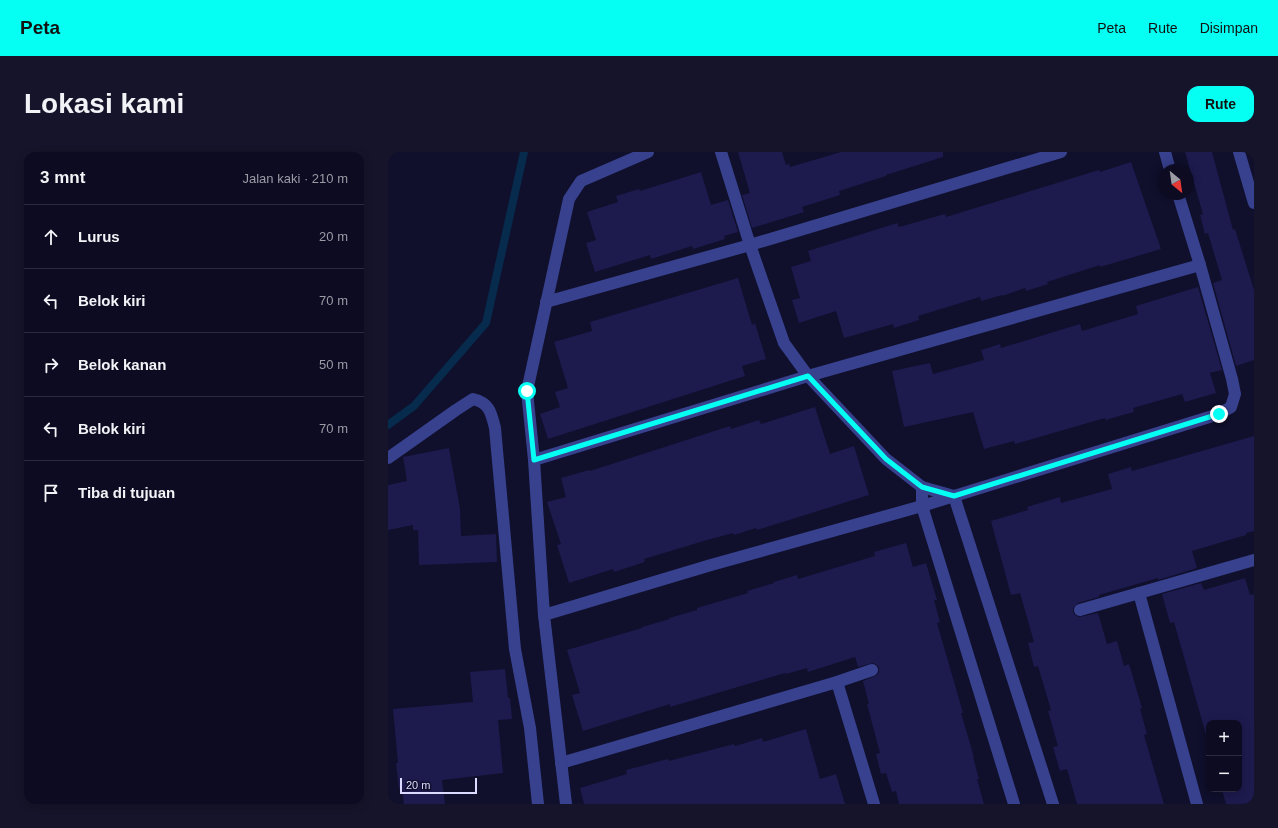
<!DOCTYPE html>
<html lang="id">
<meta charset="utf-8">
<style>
:root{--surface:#0c0b21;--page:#15142a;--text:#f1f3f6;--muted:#9a9ba5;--line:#2c2b3f;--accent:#06fff3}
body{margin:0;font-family:Arial,sans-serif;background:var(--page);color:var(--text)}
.controls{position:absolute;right:12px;bottom:12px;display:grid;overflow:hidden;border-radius:8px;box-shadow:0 2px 10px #0003}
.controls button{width:36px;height:36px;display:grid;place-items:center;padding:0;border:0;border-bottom:1px solid var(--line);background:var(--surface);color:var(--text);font:20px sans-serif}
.compass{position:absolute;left:770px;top:12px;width:36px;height:36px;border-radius:50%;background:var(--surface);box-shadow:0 2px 10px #0003;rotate:151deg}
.scale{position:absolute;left:12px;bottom:10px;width:77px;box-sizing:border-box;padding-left:4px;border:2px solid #dadbff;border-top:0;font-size:11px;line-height:14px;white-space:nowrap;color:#dadbff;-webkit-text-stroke:3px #100f2c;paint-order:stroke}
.stop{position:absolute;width:12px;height:12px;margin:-9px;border:3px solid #06fff3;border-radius:50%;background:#fff}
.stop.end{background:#06fff3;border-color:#fff;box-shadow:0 1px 4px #0008}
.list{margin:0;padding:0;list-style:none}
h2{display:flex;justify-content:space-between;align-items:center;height:52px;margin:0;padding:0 16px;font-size:17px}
h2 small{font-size:13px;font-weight:400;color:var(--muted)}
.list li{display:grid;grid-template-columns:26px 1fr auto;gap:12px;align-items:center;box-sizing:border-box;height:64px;padding:0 16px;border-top:1px solid var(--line)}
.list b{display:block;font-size:15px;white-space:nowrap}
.list em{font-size:13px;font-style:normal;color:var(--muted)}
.icon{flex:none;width:22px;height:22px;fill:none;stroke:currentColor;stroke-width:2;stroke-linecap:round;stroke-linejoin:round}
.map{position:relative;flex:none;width:866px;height:652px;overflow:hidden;border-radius:12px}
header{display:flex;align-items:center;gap:24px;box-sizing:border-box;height:56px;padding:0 20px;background:var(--accent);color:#111}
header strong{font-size:19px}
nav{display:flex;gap:22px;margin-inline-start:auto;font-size:14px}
.intro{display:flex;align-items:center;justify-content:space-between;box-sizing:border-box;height:96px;padding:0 24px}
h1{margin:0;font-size:28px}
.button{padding:10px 18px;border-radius:12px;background:var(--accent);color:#111;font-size:14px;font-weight:700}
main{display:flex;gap:24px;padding:0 24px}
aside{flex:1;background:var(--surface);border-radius:12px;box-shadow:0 2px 10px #0003}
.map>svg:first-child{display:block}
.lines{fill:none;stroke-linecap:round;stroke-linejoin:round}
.stream{stroke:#072b4d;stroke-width:8}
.building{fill:#1d1a4e}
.minor{stroke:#37418e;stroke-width:12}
.route{stroke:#06fff3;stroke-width:5}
</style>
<header>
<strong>Peta</strong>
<nav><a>Peta</a><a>Rute</a><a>Disimpan</a></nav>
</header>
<div class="intro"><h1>Lokasi kami</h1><a class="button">Rute</a></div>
<main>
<aside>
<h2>3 mnt<small>Jalan kaki · 210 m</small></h2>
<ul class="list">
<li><svg class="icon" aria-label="ahead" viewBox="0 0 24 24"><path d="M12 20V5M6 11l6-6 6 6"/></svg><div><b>Lurus</b></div><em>20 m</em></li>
<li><svg class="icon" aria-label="left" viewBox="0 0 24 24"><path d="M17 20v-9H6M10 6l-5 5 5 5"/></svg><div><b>Belok kiri</b></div><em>70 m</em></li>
<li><svg class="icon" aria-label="right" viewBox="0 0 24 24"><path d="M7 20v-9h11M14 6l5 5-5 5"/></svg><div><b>Belok kanan</b></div><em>50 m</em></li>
<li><svg class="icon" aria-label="left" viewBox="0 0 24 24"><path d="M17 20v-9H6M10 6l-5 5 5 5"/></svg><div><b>Belok kiri</b></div><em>70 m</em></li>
<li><svg class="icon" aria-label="arrive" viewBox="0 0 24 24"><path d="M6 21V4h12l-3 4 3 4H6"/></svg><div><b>Tiba di tujuan</b></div></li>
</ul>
</aside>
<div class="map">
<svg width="866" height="652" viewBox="0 0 866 652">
<rect width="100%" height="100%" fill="#100f2c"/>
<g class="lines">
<polyline class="stream" points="0,273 26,254 98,171 136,0"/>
</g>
<g class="building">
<polygon points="350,0 394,0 398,13 401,12 402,15 453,0 555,0 555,5 498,23 498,24 451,39 452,43 414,55 416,60 364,76 354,43 362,41"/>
<polygon points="797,0 824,0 845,78 847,77 866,138 866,208 848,214 825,131 834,128 820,81 817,82 812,63 815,62"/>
<polygon points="743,10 773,97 712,115 712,113 659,130 660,132 638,139 637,136 614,144 614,143 593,149 592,145 530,164 531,168 506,176 505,172 456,186 448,159 411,171 404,148 412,146 403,115 423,109 420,99 509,71 511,75 557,62 558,65 711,18 712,20"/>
<polygon points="313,20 323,53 340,48 350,80 336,84 337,87 305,97 304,94 263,107 262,103 207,120 198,91 208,88 199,60 230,50 228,44 251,37 252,39"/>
<polygon points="350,126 364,173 367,171 378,207 354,214 357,224 160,287 152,262 172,255 167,240 180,236 166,190 204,179 202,170"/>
<polygon points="810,135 834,218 822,221 828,241 797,250 794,242 745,256 746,260 717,268 717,266 627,292 626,289 596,297 585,260 516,275 504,219 542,211 545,222 596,208 593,198 612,192 613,196 692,172 694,179 750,162 748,154"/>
<polygon points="427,255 442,302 466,294 481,343 369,378 368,376 346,383 345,381 319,388 256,407 257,410 226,420 225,417 181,431 169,393 173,392 159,350 178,345 173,326 201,318 202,319 342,274 343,277 371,268 373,272"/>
<polygon points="866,284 866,379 858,381 858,383 804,399 809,416 770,428 770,426 711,443 711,445 690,451 685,456 685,460 687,463 691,465 710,461 719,492 729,489 736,514 741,512 754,556 752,557 759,582 756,583 776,652 689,652 679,617 672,619 665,595 670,594 660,559 663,558 650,514 646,515 640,491 646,490 632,441 623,443 603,369 640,358 639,355 672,345 673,351 724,337 720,322 743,315 744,319"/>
<polygon points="61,296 72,357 73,384 108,382 109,410 31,413 30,378 25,378 25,373 0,378 0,333 19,329 15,305"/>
<polygon points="518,391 525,415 538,411 549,448 546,448 552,470 549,471 575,561 573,561 586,605 585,605 591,627 589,627 596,652 511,652 508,639 504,640 498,621 493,622 488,602 492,601 479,552 481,552 475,529 489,523 491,520 491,516 489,513 485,511 470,515 467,505 420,520 419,516 398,522 397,521 282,555 282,552 195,579 184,543 192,541 179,498 254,476 254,475 282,467 281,466 309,458 309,456 360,441 359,439 386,431 386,430 409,423 410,427 487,404 486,400"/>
<polygon points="857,426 862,443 866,442 866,652 838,652 834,637 851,637 851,571 821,571 821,593 786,470 782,471 774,442 813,431 816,438"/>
<polygon points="117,517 120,546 122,546 124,567 110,568 115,621 54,628 57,652 16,652 14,636 11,637 8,611 10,611 5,557 85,550 82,520"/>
<polygon points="418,577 432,627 448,622 457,652 196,652 192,636 239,622 238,618 280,607 281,609 346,592 347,594 374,586 375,590"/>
</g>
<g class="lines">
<g class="minor">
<polyline points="333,0 362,93 396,191 420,224 498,307 534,335 566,344 665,652"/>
<polyline points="777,0 782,18"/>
<polyline points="851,0 866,51"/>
<polyline points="158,150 362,93 673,0"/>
<path d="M0 306 68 258 85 247C102 251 103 261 107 276L127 497 142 576 150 652"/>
<polyline points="146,308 420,224 812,113"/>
<polyline points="534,335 534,354 626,652"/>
<polyline points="751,441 809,652"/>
<polyline points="692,458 866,408"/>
<polyline points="156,463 323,413 534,354 831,262 843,255 847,242 844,227 812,113 790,42"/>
<polyline points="449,530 486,652"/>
<polyline points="173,611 449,530 484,518"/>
<polyline points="178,652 156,463 146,308 139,239 181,47 193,29 260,0"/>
</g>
</g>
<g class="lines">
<polyline class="route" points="139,239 146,308 420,224 498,307 534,335 566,344 831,262"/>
</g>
</svg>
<div class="controls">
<button>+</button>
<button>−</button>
</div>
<svg class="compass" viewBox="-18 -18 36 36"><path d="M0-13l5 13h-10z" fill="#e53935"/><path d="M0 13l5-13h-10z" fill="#9a9ba5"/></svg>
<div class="scale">20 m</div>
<div class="stop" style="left:139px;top:239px"></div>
<div class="stop end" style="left:831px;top:262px"></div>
</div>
</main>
